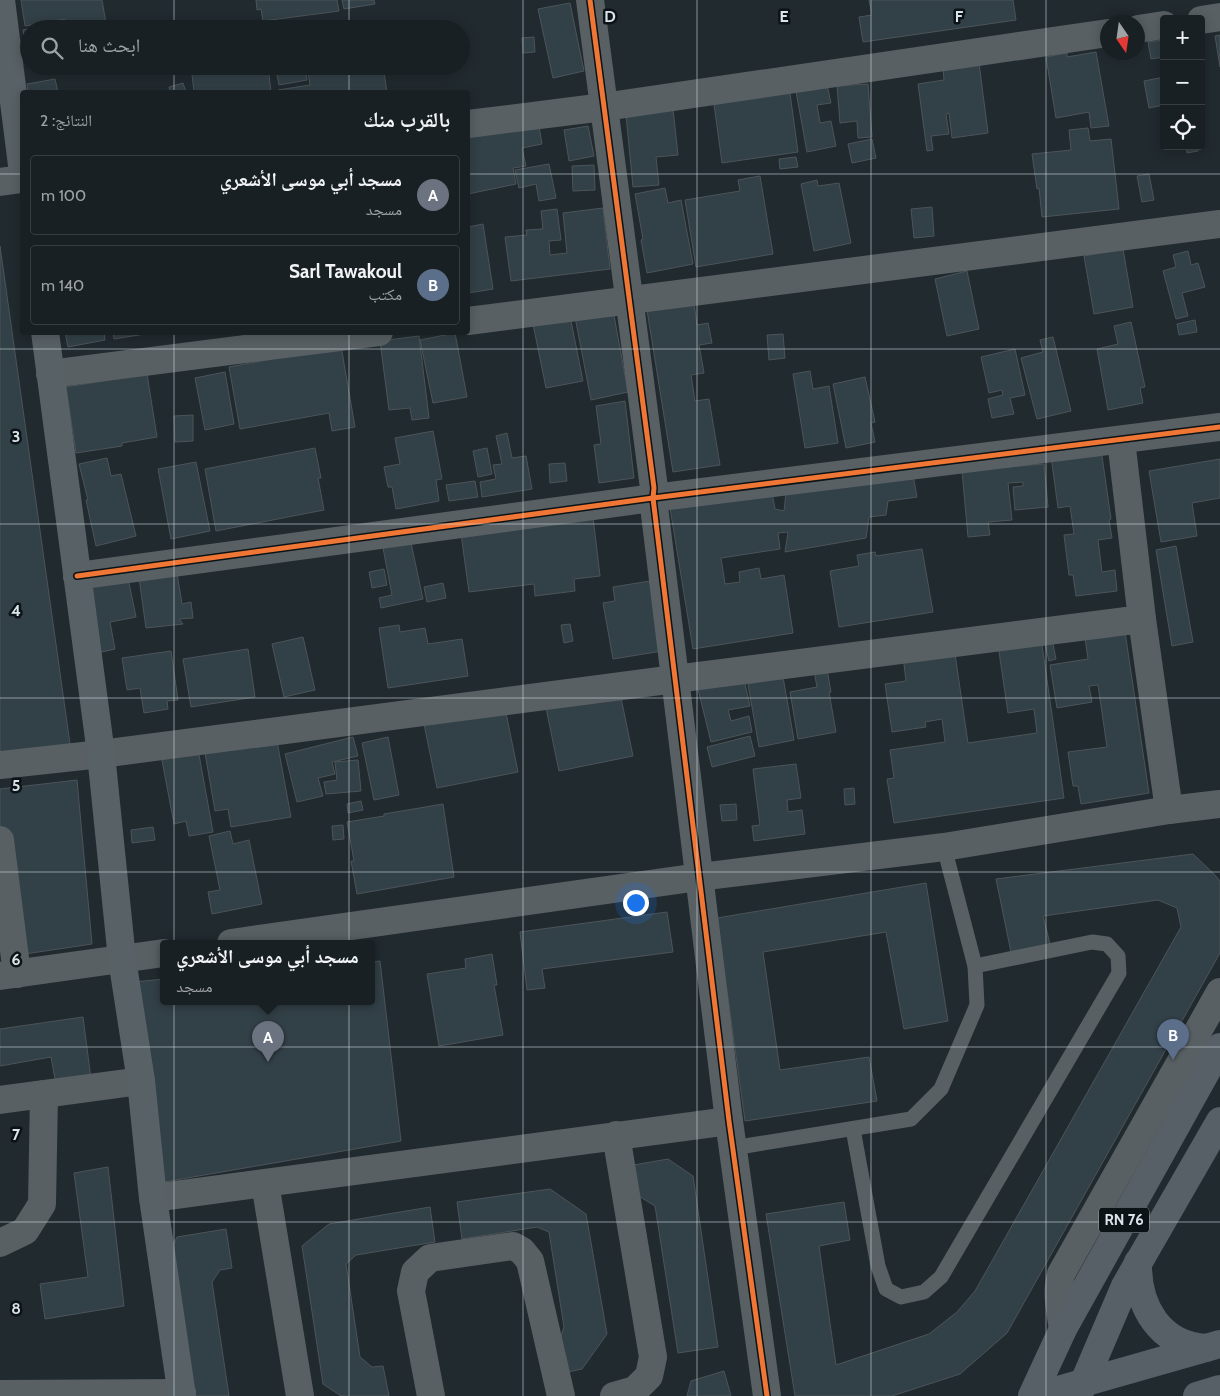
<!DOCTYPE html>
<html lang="ar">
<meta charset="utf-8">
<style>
:root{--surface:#192023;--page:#262d30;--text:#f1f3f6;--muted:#9fa3a6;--line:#373e41;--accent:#ea580c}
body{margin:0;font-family:Cabin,"Noto Naskh Arabic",sans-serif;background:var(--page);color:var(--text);direction:rtl}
.controls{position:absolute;right:15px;top:15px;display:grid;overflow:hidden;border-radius:5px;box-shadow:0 2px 12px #0003}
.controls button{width:45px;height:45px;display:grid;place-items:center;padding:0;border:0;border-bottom:1px solid var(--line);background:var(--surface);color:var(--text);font:25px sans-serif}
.compass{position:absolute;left:1100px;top:15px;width:45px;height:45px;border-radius:50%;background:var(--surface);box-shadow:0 2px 12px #0003;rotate:167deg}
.you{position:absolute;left:635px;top:902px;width:18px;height:18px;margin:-12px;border:4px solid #fff;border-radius:50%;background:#1a73e8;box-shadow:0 0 0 8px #1a73e833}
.badge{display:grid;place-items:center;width:32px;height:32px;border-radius:50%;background:var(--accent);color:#fff;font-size:16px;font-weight:700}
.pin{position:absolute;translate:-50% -41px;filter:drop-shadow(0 1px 2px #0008)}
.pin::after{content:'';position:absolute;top:26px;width:18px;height:15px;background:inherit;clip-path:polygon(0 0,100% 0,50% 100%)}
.popup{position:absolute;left:160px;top:940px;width:215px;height:65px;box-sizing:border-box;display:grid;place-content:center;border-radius:5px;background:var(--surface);filter:drop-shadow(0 1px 4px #0005);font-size:16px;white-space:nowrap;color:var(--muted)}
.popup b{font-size:19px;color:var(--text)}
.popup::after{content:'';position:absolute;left:50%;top:100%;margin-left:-10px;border:10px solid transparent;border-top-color:var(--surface)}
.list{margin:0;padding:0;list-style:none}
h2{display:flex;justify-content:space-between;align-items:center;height:65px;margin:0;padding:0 20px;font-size:21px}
h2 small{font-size:16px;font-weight:400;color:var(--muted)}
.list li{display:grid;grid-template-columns:32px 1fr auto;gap:15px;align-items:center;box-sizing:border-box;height:80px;margin:0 10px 10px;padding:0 10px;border:1px solid var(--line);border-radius:5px}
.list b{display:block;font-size:19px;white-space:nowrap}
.list p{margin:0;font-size:16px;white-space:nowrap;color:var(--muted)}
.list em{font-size:16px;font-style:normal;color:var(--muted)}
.icon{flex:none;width:28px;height:28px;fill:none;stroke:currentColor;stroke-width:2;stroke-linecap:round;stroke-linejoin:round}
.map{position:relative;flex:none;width:1220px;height:1396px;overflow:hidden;direction:ltr}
.search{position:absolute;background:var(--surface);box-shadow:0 2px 12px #0003;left:20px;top:20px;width:450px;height:55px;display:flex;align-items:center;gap:12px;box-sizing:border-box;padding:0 18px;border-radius:28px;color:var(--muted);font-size:19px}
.panel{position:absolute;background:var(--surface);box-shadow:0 2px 12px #0003;left:20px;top:90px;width:450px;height:245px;border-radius:5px;direction:rtl}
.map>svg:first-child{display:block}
.building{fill:#324047;stroke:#4c5458}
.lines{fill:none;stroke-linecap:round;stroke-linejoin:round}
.lane{stroke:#586064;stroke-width:15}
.street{stroke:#586064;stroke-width:28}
.secondary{stroke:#586166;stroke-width:28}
.primary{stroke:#576066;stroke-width:28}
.cycleway-casing{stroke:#0c1317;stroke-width:8}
.cycleway{stroke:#f07635;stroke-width:5}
.grid{fill:none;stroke:#dae5eb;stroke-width:1;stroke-opacity:0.55}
.labels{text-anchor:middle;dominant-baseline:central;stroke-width:5;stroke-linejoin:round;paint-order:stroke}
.shield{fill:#0c1317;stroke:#9ca6ab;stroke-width:1}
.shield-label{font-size:15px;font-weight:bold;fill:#dae5eb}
.grid-label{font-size:16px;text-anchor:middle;font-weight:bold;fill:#dae5eb;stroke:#0c1317;stroke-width:5;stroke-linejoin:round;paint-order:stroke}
</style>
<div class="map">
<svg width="1220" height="1396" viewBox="0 0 1220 1396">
<rect width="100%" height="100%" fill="#212a2f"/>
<g class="building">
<polygon points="21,0 102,0 107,29 66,29 65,19 25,26"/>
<polygon points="256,0 337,0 339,11 263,21 261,9 257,10"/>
<polygon points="342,0 374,0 375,4 344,9"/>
<polygon points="869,0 1013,0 1016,20 863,42 859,17 872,15"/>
<polygon points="570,3 584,71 553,78 538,9"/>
<polygon points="60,24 61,29 31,29"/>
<polygon points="29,29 29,66 23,30"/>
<polygon points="1220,35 1220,67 1215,36"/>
<polygon points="534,37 535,52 523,53 522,38"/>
<polygon points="1164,40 1164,57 1151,59 1148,42"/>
<polygon points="1096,52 1109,126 1091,128 1089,112 1056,118 1046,57 1067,53 1067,57"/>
<polygon points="979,63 988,133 952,138 949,113 946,114 949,134 931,136 933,150 927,151 918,84 944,80 943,68"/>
<polygon points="191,66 268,66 271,92 194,92"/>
<polygon points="275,66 305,66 307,80 279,85"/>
<polygon points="307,66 346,66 347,69 364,66 383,66 387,92 278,92 278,90 310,85"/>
<polygon points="1164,77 1164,105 1149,108 1144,81"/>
<polygon points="55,79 58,92 28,92 27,84"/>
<polygon points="826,80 831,103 817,105 820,123 831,121 836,146 807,152 795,86"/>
<polygon points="183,83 186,92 170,92 169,87"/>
<polygon points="868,84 872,137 858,138 857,121 840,123 837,86"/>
<polygon points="789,86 798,152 722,163 713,97"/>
<polygon points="672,100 678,155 656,157 659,185 633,187 625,105"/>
<polygon points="538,121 542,144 522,148 526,166 513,168 516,184 468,194 468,135"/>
<polygon points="588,126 594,156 569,161 564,130"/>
<polygon points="1088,128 1090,141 1111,139 1119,209 1042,217 1039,188 1037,189 1032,154 1071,150 1069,130"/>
<polygon points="872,139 876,158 852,163 848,144"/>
<polygon points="1186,146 1197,146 1198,151 1187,153"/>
<polygon points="796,157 798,167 780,169 779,159"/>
<polygon points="549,164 556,198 539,201 536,184 519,188 515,170"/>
<polygon points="594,165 595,190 573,191 572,166"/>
<polygon points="1149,174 1154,200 1142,202 1137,176"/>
<polygon points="760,176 773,254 696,267 685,200 740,191 738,180"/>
<polygon points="817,180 818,186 839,183 851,243 814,251 801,184"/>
<polygon points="665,188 668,203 681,200 693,264 647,273 641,240 643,239 635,194"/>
<polygon points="932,207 934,236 914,238 911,209"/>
<polygon points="603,208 610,269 511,281 505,237 527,235 526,230 543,229 541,211 557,209 561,240 549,241 550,255 567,253 563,213"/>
<polygon points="483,224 493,289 468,293 468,227"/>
<polygon points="0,246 71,751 0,756"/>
<polygon points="1123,249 1133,307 1094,314 1084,256"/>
<polygon points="1188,251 1191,265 1198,263 1205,287 1182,293 1188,316 1176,319 1163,271 1176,267 1173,255"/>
<polygon points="967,271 979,329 947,336 935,279"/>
<polygon points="694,303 697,325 708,323 712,343 699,345 704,373 691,375 695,401 709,399 720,465 673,472 647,310"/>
<polygon points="613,310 628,392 591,400 575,317"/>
<polygon points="570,316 583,381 546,388 533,324"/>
<polygon points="1195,320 1197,332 1179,335 1177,324"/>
<polygon points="1131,322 1145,387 1140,388 1143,403 1108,410 1097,349 1118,344 1114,326"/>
<polygon points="65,332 104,332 105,340 68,347"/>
<polygon points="113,332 144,332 145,334 114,339"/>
<polygon points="455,333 467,397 433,403 420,340"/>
<polygon points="783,334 785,358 769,360 767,335"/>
<polygon points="419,336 429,418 412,420 410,408 389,410 380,341"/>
<polygon points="1053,337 1071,411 1037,419 1021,358 1043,352 1040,340"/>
<polygon points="341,346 355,427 332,431 329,413 240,429 229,367"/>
<polygon points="1015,349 1025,395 1010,398 1014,414 992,418 988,399 1003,395 1002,390 989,393 981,357"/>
<polygon points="810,371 813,389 829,386 838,443 805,448 793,374"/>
<polygon points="225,372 234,424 205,430 195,378"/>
<polygon points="147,374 157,437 122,443 122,446 76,453 66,387"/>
<polygon points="865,377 875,422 871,423 875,442 846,448 833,384"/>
<polygon points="625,401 634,478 599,483 594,445 601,444 596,406"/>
<polygon points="193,415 193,441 175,442 174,416"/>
<polygon points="433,431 442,479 436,480 439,501 396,509 392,487 388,487 384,467 400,464 395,438"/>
<polygon points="507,433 512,458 526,456 532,489 482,497 480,482 496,479 493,465 502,464 496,436"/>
<polygon points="315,448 321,478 318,478 324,510 216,531 205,469"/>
<polygon points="487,448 492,474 478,477 473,451"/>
<polygon points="1101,449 1111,519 1109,520 1112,538 1098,540 1102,572 1115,570 1117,591 1076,596 1073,575 1069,575 1064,535 1074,534 1070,506 1058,508 1051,456"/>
<polygon points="107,458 111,476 121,474 136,536 96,546 86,500 88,500 79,464"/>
<polygon points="1220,459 1220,498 1192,503 1197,536 1161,542 1149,471"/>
<polygon points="196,462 210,531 171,539 158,469"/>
<polygon points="565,463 567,481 550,483 549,464"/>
<polygon points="1044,464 1048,507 1015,510 1013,487 1023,486 1023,482 1008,483 1012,520 988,522 990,535 968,537 962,471"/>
<polygon points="913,475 917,497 888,501 886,515 869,517 866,538 785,552 788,532 778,533 780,549 721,558 725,584 740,582 739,572 759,568 761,579 784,575 793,633 693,649 670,508 772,493 775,509 784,511 786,493"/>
<polygon points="475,481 478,497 449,501 446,485"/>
<polygon points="593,517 600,576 574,579 575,591 535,596 534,584 469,592 461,534"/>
<polygon points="411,543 423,599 381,608 379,598 392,595 383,548"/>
<polygon points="1176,546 1193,642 1172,646 1156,550"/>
<polygon points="922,549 933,612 839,627 830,571 859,566 857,555 875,552 876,556"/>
<polygon points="176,567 182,604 191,602 193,618 179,619 183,624 146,628 139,578"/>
<polygon points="384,569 387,585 372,588 369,572"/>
<polygon points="128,578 136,617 110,622 115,649 93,654 81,587"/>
<polygon points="650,581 662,651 613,659 603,603 615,601 613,587"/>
<polygon points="443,583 446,598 427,602 424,587"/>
<polygon points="570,624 573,641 564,643 561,625"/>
<polygon points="399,625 400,632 425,628 428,644 462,639 468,676 388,688 379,628"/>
<polygon points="1125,632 1149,793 1081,804 1078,786 1073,786 1068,752 1107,747 1098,685 1089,686 1092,702 1057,708 1050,665 1088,659 1085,638"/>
<polygon points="303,637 315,690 284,697 272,644"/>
<polygon points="1041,638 1064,798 894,823 887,779 894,778 890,750 945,742 942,719 925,722 926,727 892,732 885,684 906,681 903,656 955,654 968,743 1037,733 1034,709 1008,713 998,645"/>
<polygon points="1052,639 1056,659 1049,661 1044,641"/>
<polygon points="248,649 255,697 191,707 183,659"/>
<polygon points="171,651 178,700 167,701 168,709 144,713 140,688 127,690 122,658"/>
<polygon points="827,669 831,692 829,692 836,732 798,739 790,692 817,687 814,671"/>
<polygon points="743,675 750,706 728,710 731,721 749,716 752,732 711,742 697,685"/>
<polygon points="783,677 794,740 759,747 748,684"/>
<polygon points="620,693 633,756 559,771 546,708"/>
<polygon points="505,708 518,772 437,788 424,724"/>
<polygon points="750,736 755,756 712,767 707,747"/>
<polygon points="353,737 358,756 332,762 335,774 318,778 323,796 297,802 285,754"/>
<polygon points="388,737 399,795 374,800 362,743"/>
<polygon points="277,741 291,817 231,827 228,809 215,811 205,753"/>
<polygon points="198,749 213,832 189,836 186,821 174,824 161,755"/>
<polygon points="358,760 361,791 326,794 324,782 337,780 335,762"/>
<polygon points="796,764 801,798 787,800 788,812 802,810 805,834 754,841 752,826 760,825 753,769"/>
<polygon points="77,780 92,944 18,955 0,825 0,789"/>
<polygon points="854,788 855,804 845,805 844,789"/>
<polygon points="361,801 363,810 348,813 347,804"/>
<polygon points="443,804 454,877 357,894 351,861 354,861 347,822 384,816 384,814"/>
<polygon points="736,804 737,820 722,821 720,805"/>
<polygon points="343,825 344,839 333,840 332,826"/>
<polygon points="153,827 155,840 132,843 131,830"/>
<polygon points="230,831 233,844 249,840 262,904 212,914 208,892 220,890 209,836"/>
<polygon points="1193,854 1214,874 1220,881 1220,953 1007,1333 960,1374 892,1396 795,1396 766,1214 844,1202 850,1240 819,1246 836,1365 929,1334 957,1312 975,1291 1181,927 1177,908 1158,900 1043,916 1050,944 1011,952 996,879"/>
<polygon points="926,883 948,1021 904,1029 886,932 763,952 780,1070 869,1057 877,1101 745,1121 717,918"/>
<polygon points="667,912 673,952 542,969 545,988 527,990 520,932"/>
<polygon points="492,954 497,985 494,985 503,1035 439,1046 427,974 466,968 465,959"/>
<polygon points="380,961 401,1141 158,1183 134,982 164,979 164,1001 372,1001 372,962"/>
<polygon points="83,1017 91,1079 56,1084 51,1057 0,1066 0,1029"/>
<polygon points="668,1159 693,1176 718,1347 678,1353 655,1206 629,1190 628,1166"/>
<polygon points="108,1167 124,1306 45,1319 40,1284 88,1277 74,1173"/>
<polygon points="550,1189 586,1214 607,1334 582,1369 554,1375 561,1336 564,1327 549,1232 537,1227 462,1239 457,1202"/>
<polygon points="430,1207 435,1242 356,1255 346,1264 360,1357 372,1367 383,1366 389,1396 341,1396 323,1384 302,1246 329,1224"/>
<polygon points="226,1229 232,1268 220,1270 212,1282 229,1396 186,1396 167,1257 177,1237"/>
<polygon points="724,1371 731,1396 687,1396 691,1381"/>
</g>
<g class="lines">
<g class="lane">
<polyline points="853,1129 878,1266 886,1289 901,1297 924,1292 941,1277 1119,973 1118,956 1107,944 1092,942 975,966"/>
<polyline points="733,1148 911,1119 941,1089 977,1005 975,966 944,847"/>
</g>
<g class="street">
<polyline points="590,0 654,488 653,498 729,1121 767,1396"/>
<polyline points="1201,20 1220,17"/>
<polyline points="1138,29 1164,25"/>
<polyline points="468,124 604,107 1108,33"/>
<polyline points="0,182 22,179"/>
<polyline points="468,321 1220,224"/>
<polyline points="50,374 379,332"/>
<polyline points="1121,440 1142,619 1169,810"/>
<polyline points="77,576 653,498 1220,427"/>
<polyline points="0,765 101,754 675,679 1142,619"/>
<polyline points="0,840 17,974"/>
<polyline points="231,943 699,877 944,847 1169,810 1220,804"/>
<polyline points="0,976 164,953"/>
<polyline points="0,1100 141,1081"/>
<polyline points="265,1183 300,1396"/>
<polyline points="153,1198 729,1121"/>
<polyline points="0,1243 25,1231 42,1204 44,1094"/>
<path d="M1063 1329C1060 1310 1056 1292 1061 1274L1220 992"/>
<polyline points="0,1394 182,1393"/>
<polyline points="431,1396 411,1291 415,1272 430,1258 513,1246 522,1251 530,1261 561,1396"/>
<polyline points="614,1396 635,1390 649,1376 653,1357 616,1135"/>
</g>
<g class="secondary">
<polyline points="1,0 22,165"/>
<polyline points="45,332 101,754 122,959 141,1081 153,1198 182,1396"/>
</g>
<g class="primary">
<path d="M1138 1262C1137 1307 1160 1345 1206 1348"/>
<polyline points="1032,1396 1063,1329 1220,1047"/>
<polyline points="1037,1396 1220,1344"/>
<polyline points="1078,1396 1125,1286 1220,1121"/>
<polyline points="1197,1396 1220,1389"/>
</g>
<g class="cycleway-casing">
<g id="cycleway">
<polyline points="590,0 654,488 653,498 729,1121 767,1396"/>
<polyline points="77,576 653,498 1220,427"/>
</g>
</g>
<use href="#cycleway" class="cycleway"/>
</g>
<path class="grid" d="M174 0V29M349 0V29M523 0V1396M697 0V1396M871 0V1396M1046 0V1396M174 66V92M349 66V92M0 174H22M468 174H1220M174 332V1396M349 332V1396M0 349H1220M0 524H1220M0 698H1220M0 872H1220M0 1047H1220M0 1222H1220"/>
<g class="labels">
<rect class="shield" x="1099" y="1207.5" width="50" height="25" rx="4"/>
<g class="shield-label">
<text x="1124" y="1220">RN 76</text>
</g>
</g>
<g class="grid-label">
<text x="610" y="22">D</text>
<text x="784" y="22">E</text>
<text x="959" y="22">F</text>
<text x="16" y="442">3</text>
<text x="16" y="616">4</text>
<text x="16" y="791">5</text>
<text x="16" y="965">6</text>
<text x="16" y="1140">7</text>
<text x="16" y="1314">8</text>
</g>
</svg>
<div class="controls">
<button>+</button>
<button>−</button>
<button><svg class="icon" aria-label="locate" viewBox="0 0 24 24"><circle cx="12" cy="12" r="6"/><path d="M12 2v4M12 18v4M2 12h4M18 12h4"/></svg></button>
</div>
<svg class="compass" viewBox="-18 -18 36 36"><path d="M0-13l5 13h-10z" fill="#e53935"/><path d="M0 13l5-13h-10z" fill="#9fa3a6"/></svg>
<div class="you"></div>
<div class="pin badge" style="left:268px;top:1062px;background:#6b7280">A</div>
<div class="popup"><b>مسجد أبي موسى الأشعري</b>مسجد</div>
<div class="pin badge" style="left:1173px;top:1060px;background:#5c6f8a">B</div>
<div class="search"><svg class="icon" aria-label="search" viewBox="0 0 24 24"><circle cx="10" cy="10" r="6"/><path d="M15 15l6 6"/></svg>ابحث هنا</div>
<section class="panel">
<h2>بالقرب منك<small>النتائج: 2</small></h2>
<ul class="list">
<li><span class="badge" style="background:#6b7280">A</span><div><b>مسجد أبي موسى الأشعري</b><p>مسجد</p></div><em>100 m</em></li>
<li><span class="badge" style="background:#5c6f8a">B</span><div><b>Sarl Tawakoul</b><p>مكتب</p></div><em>140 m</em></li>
</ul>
</section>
</div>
